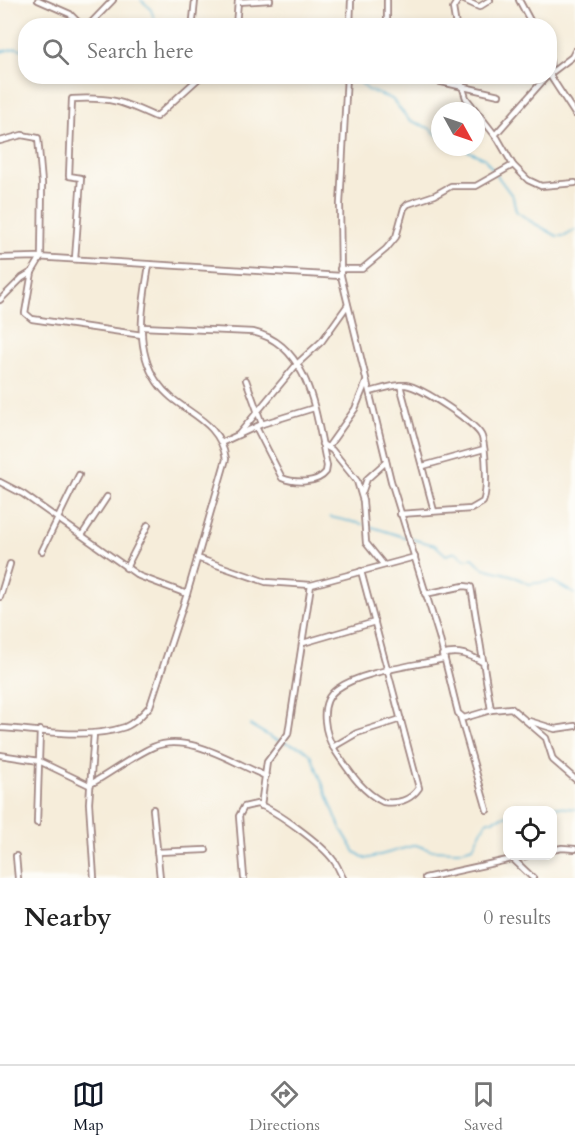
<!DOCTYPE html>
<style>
:root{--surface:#fff;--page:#f2f2f2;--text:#222;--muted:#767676;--line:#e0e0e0;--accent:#111827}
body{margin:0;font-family:Cardo,serif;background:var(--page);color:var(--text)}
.controls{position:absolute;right:18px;bottom:18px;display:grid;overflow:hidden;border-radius:12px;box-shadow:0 3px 9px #0003}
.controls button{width:54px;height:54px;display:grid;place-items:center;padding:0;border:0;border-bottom:2px solid var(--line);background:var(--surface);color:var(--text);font:30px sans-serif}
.compass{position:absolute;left:431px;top:102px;width:54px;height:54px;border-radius:50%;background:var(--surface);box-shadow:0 3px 9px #0003;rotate:130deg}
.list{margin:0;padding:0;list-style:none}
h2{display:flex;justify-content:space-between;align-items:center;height:78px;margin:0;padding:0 24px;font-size:26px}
h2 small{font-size:20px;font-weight:400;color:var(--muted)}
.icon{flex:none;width:33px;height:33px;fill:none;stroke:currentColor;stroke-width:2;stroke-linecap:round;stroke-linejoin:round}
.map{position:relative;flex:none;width:575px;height:878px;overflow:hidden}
.search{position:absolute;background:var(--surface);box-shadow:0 3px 9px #0003;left:18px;right:18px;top:18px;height:66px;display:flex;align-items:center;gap:15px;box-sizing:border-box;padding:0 21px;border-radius:24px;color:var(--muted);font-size:22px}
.sheet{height:186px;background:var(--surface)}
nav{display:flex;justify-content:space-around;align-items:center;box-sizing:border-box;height:84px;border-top:2px solid var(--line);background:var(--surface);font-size:16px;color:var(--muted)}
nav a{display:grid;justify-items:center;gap:3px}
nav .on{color:var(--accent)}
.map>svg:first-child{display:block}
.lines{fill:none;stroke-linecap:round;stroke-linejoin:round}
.stream{stroke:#57b1d4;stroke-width:1.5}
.minor-casing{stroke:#a08682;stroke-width:8}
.minor{stroke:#fff;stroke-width:4.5}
</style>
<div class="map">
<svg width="575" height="878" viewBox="0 0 575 878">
<rect width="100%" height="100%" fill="#fdfcf7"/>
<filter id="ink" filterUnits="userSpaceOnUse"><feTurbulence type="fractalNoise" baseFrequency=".0167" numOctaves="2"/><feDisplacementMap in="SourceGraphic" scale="12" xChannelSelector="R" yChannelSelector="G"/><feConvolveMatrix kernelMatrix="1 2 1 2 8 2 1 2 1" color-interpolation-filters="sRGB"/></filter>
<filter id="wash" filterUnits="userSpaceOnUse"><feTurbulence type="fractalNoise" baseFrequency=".008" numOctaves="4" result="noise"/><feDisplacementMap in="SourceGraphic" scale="24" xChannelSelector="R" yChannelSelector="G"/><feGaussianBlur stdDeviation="1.35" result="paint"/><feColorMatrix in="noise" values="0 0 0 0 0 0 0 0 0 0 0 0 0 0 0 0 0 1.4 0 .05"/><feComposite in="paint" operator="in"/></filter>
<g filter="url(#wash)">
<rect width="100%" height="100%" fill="#f6edda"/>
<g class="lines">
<g class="stream">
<polyline points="141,0 150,8 156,22 173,26"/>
<polyline points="0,52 16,48 26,50"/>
<polyline points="357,79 368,90 392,99 409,120 429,128 440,137"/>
<polyline points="459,147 484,158 513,197 516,211 530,221 557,236 565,236 575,230"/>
<polyline points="330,517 362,524"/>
<polyline points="366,525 407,538"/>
<polyline points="412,539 435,545 446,555 456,552 465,559 473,558 483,568 511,575 529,584 552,581 575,594"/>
<polyline points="250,725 274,739 303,748 311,755 340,827 355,852 366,859 416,845 430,850 459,851 473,847 486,822 508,815"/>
<polyline points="523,810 544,805 575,809"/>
</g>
</g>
</g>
<g filter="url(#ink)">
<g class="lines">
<g class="minor-casing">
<g id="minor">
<polyline points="38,0 70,14 82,26"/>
<polyline points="387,0 387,26"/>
<polyline points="464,0 479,7 490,0"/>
<polyline points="519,0 533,26"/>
<polyline points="238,2 270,0"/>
<polyline points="193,20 195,0"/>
<polyline points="88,26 113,0"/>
<polyline points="236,26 238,1"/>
<polyline points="350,26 351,0"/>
<polyline points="456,26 453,8 458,0"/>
<polyline points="550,61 551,77 575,114"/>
<polyline points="551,73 572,57 575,51"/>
<polyline points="347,76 340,204 341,276 391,481 439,636 458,713 464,718 491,710 511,708 546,738 553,760 575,779"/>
<polyline points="415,76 499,95"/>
<polyline points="459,76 466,98 498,139 513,165 528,180 541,186 575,183"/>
<polyline points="495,135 547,76"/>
<polyline points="0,141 22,135 38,138 42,183 41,257 32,272 25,313 32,319 142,335"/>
<polyline points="0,258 36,257 341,276"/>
<path d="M75 259 81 178 69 176 72 99C111 97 121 101 156 117L199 78"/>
<polyline points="340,269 362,269 386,249 396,237 404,208 408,204 435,195 451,186 476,186 513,165"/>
<polyline points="0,300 22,278 32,272"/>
<path d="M142 327 253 332C311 345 316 417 327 466L326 472C317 484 294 483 282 478L256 427"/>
<polyline points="246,380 262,424"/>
<polyline points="400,385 434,511"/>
<path d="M370 392C381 389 395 384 406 385 421 387 478 424 482 437 486 450 488 490 483 502L471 509 400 514"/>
<polyline points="239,434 297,364 322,341 347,306"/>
<polyline points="223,442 262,424 314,408"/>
<polyline points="322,444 332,450 357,481 363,501 366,543 383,564"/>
<polyline points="328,447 355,409 366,382"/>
<polyline points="423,466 484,449"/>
<polyline points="0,482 23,494 139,576 187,594"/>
<polyline points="362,493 367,479 386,462"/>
<polyline points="82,535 107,497"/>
<polyline points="42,551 79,475"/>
<polyline points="197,558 266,582 311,585 415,557"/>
<polyline points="126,568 148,525"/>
<path d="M361 571 419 788C410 801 398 804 383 802 362 792 349 771 336 752 325 736 317 703 337 689 362 671 413 666 443 659"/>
<polyline points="425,594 464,586 471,587 491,710"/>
<polyline points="0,597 10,564"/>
<polyline points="303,643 375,622"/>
<path d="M442 655C458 650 470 655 484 663"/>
<polyline points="460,716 487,810"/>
<polyline points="529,721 555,729 575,726"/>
<path d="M0 728C39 730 87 740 125 727 135 723 143 714 150 706L187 594 226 459C219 416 178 413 157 382 133 347 143 303 149 265"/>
<polyline points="333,747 357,733 401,719"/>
<path d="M0 755 39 761 89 785C111 773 131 757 153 747 189 732 233 763 266 776"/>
<polyline points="261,806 267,762 288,734 311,585"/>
<polyline points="153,809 160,878"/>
<polyline points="37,823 40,730"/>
<polyline points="552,850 562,848 575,849"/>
<polyline points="157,852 206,850"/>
<polyline points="16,856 18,878"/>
<polyline points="512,858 533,878"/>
<polyline points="94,878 89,803 94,733"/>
<path d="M244 878 239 816 244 807 257 804C276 810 323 845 334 861 338 866 340 873 343 878"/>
<polyline points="425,878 526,856"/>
</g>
</g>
<use href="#minor" class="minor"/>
</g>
</g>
</svg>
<div class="controls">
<button><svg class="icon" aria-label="locate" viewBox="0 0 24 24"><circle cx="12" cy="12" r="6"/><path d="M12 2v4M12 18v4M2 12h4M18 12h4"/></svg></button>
</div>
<svg class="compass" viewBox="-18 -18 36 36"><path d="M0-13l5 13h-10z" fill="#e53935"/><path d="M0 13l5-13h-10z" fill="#767676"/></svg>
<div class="search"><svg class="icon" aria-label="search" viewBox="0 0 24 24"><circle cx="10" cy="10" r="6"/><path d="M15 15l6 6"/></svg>Search here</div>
</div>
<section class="sheet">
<h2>Nearby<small>0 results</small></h2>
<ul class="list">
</ul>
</section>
<nav>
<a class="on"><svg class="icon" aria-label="map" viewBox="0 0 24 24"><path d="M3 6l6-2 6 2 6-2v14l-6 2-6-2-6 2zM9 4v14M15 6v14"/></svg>Map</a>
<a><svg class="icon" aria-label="directions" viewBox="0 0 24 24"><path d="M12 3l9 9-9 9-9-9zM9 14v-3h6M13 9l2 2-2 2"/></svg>Directions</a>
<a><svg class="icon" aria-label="saved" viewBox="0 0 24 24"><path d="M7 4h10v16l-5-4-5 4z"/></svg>Saved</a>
</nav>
